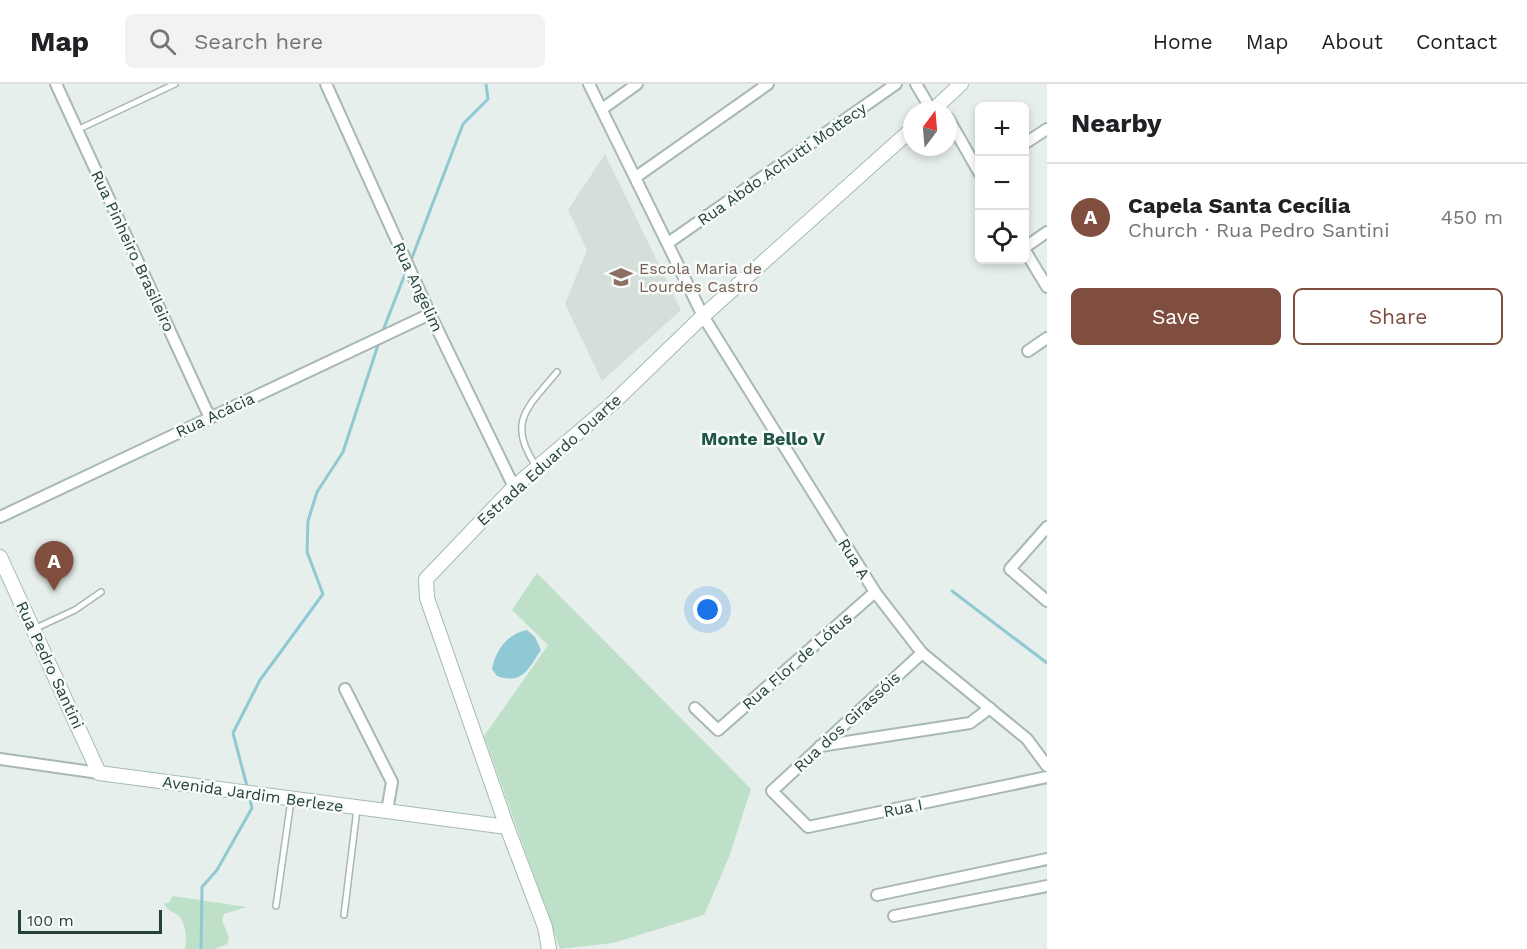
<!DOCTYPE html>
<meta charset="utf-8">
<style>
:root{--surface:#fff;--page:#f2f2f2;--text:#202124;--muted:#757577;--line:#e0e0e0;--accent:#7f4e3f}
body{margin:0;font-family:"Work Sans",sans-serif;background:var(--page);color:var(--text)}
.controls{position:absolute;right:18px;top:18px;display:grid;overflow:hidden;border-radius:9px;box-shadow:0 3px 9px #0003}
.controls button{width:54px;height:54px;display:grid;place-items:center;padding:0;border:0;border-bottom:2px solid var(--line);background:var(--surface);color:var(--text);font:30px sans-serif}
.compass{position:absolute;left:903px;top:18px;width:54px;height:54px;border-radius:50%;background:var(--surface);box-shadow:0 3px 9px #0003;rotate:16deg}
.scale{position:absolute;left:18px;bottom:15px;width:144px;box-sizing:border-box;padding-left:6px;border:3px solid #24423a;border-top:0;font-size:16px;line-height:21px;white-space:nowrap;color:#24423a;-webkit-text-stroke:4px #f7fbf9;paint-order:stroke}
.you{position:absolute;left:708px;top:526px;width:21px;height:21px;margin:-15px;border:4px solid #fff;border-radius:50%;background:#1a73e8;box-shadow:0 0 0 9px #1a73e833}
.badge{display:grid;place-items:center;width:39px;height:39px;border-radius:50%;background:var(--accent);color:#fff;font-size:20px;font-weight:700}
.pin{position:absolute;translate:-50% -50px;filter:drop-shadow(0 2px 3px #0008)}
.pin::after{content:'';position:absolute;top:32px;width:21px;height:18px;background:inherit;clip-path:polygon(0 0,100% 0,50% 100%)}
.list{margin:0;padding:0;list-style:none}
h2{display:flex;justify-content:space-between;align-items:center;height:78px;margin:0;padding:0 24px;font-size:26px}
h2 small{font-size:20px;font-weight:400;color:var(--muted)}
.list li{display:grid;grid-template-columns:39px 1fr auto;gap:18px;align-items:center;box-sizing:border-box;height:108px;padding:0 24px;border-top:2px solid var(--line)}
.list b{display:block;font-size:22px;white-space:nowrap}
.list p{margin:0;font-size:20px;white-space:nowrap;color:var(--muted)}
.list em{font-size:20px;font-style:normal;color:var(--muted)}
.actions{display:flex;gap:12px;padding:18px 24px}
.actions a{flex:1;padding:14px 0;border:2px solid var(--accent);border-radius:9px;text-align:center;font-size:21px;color:var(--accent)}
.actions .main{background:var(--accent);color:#fff}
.icon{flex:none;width:33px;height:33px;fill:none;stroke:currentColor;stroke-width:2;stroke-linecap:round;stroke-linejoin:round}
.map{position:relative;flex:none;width:1047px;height:865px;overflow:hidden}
header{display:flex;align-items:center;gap:36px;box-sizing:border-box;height:84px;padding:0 30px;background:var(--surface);border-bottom:2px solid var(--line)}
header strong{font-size:28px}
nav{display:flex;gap:33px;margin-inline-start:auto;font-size:21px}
.search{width:420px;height:54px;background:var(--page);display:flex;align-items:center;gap:15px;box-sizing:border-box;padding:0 21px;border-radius:9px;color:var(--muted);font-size:22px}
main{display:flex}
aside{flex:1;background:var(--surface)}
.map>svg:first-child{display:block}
.built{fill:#d4dfda}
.green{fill:#bfe0c8}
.water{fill:#8ec9d4}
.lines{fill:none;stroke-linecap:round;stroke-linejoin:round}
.stream{stroke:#8ec9d4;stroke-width:3}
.lane-casing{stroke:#a8b8b2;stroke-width:8}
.street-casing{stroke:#a8b8b2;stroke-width:14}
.secondary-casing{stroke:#a4bbb3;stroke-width:16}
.lane{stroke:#fff;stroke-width:5}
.street{stroke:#fff;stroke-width:10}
.secondary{stroke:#fff;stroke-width:14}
.labels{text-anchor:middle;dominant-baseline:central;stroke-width:5;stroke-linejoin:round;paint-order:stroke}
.street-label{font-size:16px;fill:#24423a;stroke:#f7fbf9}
.education-label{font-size:16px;fill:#785e54;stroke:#f7fbf9;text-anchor:start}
.neighbourhood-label{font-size:18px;font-weight:bold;fill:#1f5548;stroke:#f7fbf9}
</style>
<header>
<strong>Map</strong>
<div class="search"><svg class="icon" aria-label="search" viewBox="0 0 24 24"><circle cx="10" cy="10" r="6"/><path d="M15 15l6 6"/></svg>Search here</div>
<nav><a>Home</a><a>Map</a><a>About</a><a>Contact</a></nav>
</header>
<main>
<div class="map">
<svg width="1047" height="865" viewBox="0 0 1047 865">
<rect width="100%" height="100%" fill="#e6efeb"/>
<polygon class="built" points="605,70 681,226 602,297 565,220 587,166 568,126"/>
<g class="green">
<polygon points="537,489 751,705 729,773 704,831 613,859 560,865 484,652 548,561 512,526"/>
<path d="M172 812 247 823 224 830 222 836 229 854 227 860 215 865H185C187 855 186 840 179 832 174 827 168 828 164 820L170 818Z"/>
</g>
<path class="water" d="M527 546 535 553 541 566C528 585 523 601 497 592L492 585C496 566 507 550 527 546Z"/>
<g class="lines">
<g class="stream">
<polyline points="410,179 463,40 488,15 486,0"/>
<polyline points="382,249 407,185"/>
<polyline points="952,507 1047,579"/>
<polyline points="248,706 233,649 260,596 323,510 307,468 308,437 317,408 343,368 379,258"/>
<polyline points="201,865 202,803 217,786 252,724 249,712"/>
</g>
<g class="lane-casing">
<g id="lane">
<polyline points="77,46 175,0"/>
<path d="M536 382C506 338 528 323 557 288"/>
<polyline points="34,545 75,526 101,508"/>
<polyline points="276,822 291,716"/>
<polyline points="344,831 357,725"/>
</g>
</g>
<g class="street-casing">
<g id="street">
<polyline points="56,0 210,334"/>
<polyline points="326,0 430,230 514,403"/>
<polyline points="589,0 703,232 875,508 922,569 1027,655 1047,682"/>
<polyline points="916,0 932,27"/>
<polyline points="602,25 637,0"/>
<polyline points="948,34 980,90"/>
<polyline points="1024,60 1047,45"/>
<polyline points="636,93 768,0"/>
<polyline points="668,159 896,0"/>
<polyline points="1024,164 1047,148"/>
<polyline points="1024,165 1047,203"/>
<polyline points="1028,267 1047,254"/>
<polyline points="0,433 430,230"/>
<polyline points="1047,443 1010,485 1047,517"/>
<polyline points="922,569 772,707 808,743 1047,693"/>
<polyline points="345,605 392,698 387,727"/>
<polyline points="695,624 718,646 875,508"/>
<polyline points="820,662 970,639 990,624"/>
<polyline points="0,675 99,689"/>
<polyline points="877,811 1047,775"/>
<polyline points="894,832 1047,802"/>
</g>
</g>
<g class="secondary-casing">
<g id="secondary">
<polyline points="932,27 961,0"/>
<polyline points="0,473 99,689 507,743"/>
<polyline points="549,865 545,843 507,743 427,514 426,495 514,403 613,319 703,232 912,45"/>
</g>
</g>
<use href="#lane" class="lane"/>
<use href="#street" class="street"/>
<use href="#secondary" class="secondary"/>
</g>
<defs>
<g id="school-bare" transform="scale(1.8)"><path d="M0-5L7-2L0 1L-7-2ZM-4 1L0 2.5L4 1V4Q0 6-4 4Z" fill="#8d6e63" stroke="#f7fbf9" stroke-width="2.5" paint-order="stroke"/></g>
</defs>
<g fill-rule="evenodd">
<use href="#school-bare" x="621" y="193"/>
</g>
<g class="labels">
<g class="street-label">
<text transform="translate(782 80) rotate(-35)">Rua Abdo Achutti Mottecy</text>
<text transform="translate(133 167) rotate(65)">Rua Pinheiro Brasileiro</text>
<text transform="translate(418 203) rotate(65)">Rua Angelim</text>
<text transform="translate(215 331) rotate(-25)">Rua Acácia</text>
<text transform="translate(549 376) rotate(-42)">Estrada Eduardo Duarte</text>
<text transform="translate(854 475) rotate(58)">Rua A</text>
<text transform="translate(797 577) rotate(-41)">Rua Flor de Lótus</text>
<text transform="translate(50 581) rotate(65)">Rua Pedro Santini</text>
<text transform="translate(847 638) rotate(-43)">Rua dos Girassóis</text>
<text transform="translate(253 710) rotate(8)">Avenida Jardim Berleze</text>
<text transform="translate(903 724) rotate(-11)">Rua I</text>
</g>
<g class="education-label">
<text x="639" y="184">Escola Maria de<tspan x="639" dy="18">Lourdes Castro</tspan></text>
</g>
<g class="neighbourhood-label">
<text x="763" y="354">Monte Bello V</text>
</g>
</g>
</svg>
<div class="controls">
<button>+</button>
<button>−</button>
<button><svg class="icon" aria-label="locate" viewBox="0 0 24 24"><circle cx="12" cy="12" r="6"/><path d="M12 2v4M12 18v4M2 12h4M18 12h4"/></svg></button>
</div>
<svg class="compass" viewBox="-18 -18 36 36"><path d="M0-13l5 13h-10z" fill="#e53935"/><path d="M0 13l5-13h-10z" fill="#757577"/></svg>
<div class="scale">100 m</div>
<div class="you"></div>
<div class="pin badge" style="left:54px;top:507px">A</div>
</div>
<aside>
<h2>Nearby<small></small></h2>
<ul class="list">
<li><span class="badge">A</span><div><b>Capela Santa Cecília</b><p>Church · Rua Pedro Santini</p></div><em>450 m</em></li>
</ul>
<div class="actions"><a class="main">Save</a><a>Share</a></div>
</aside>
</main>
